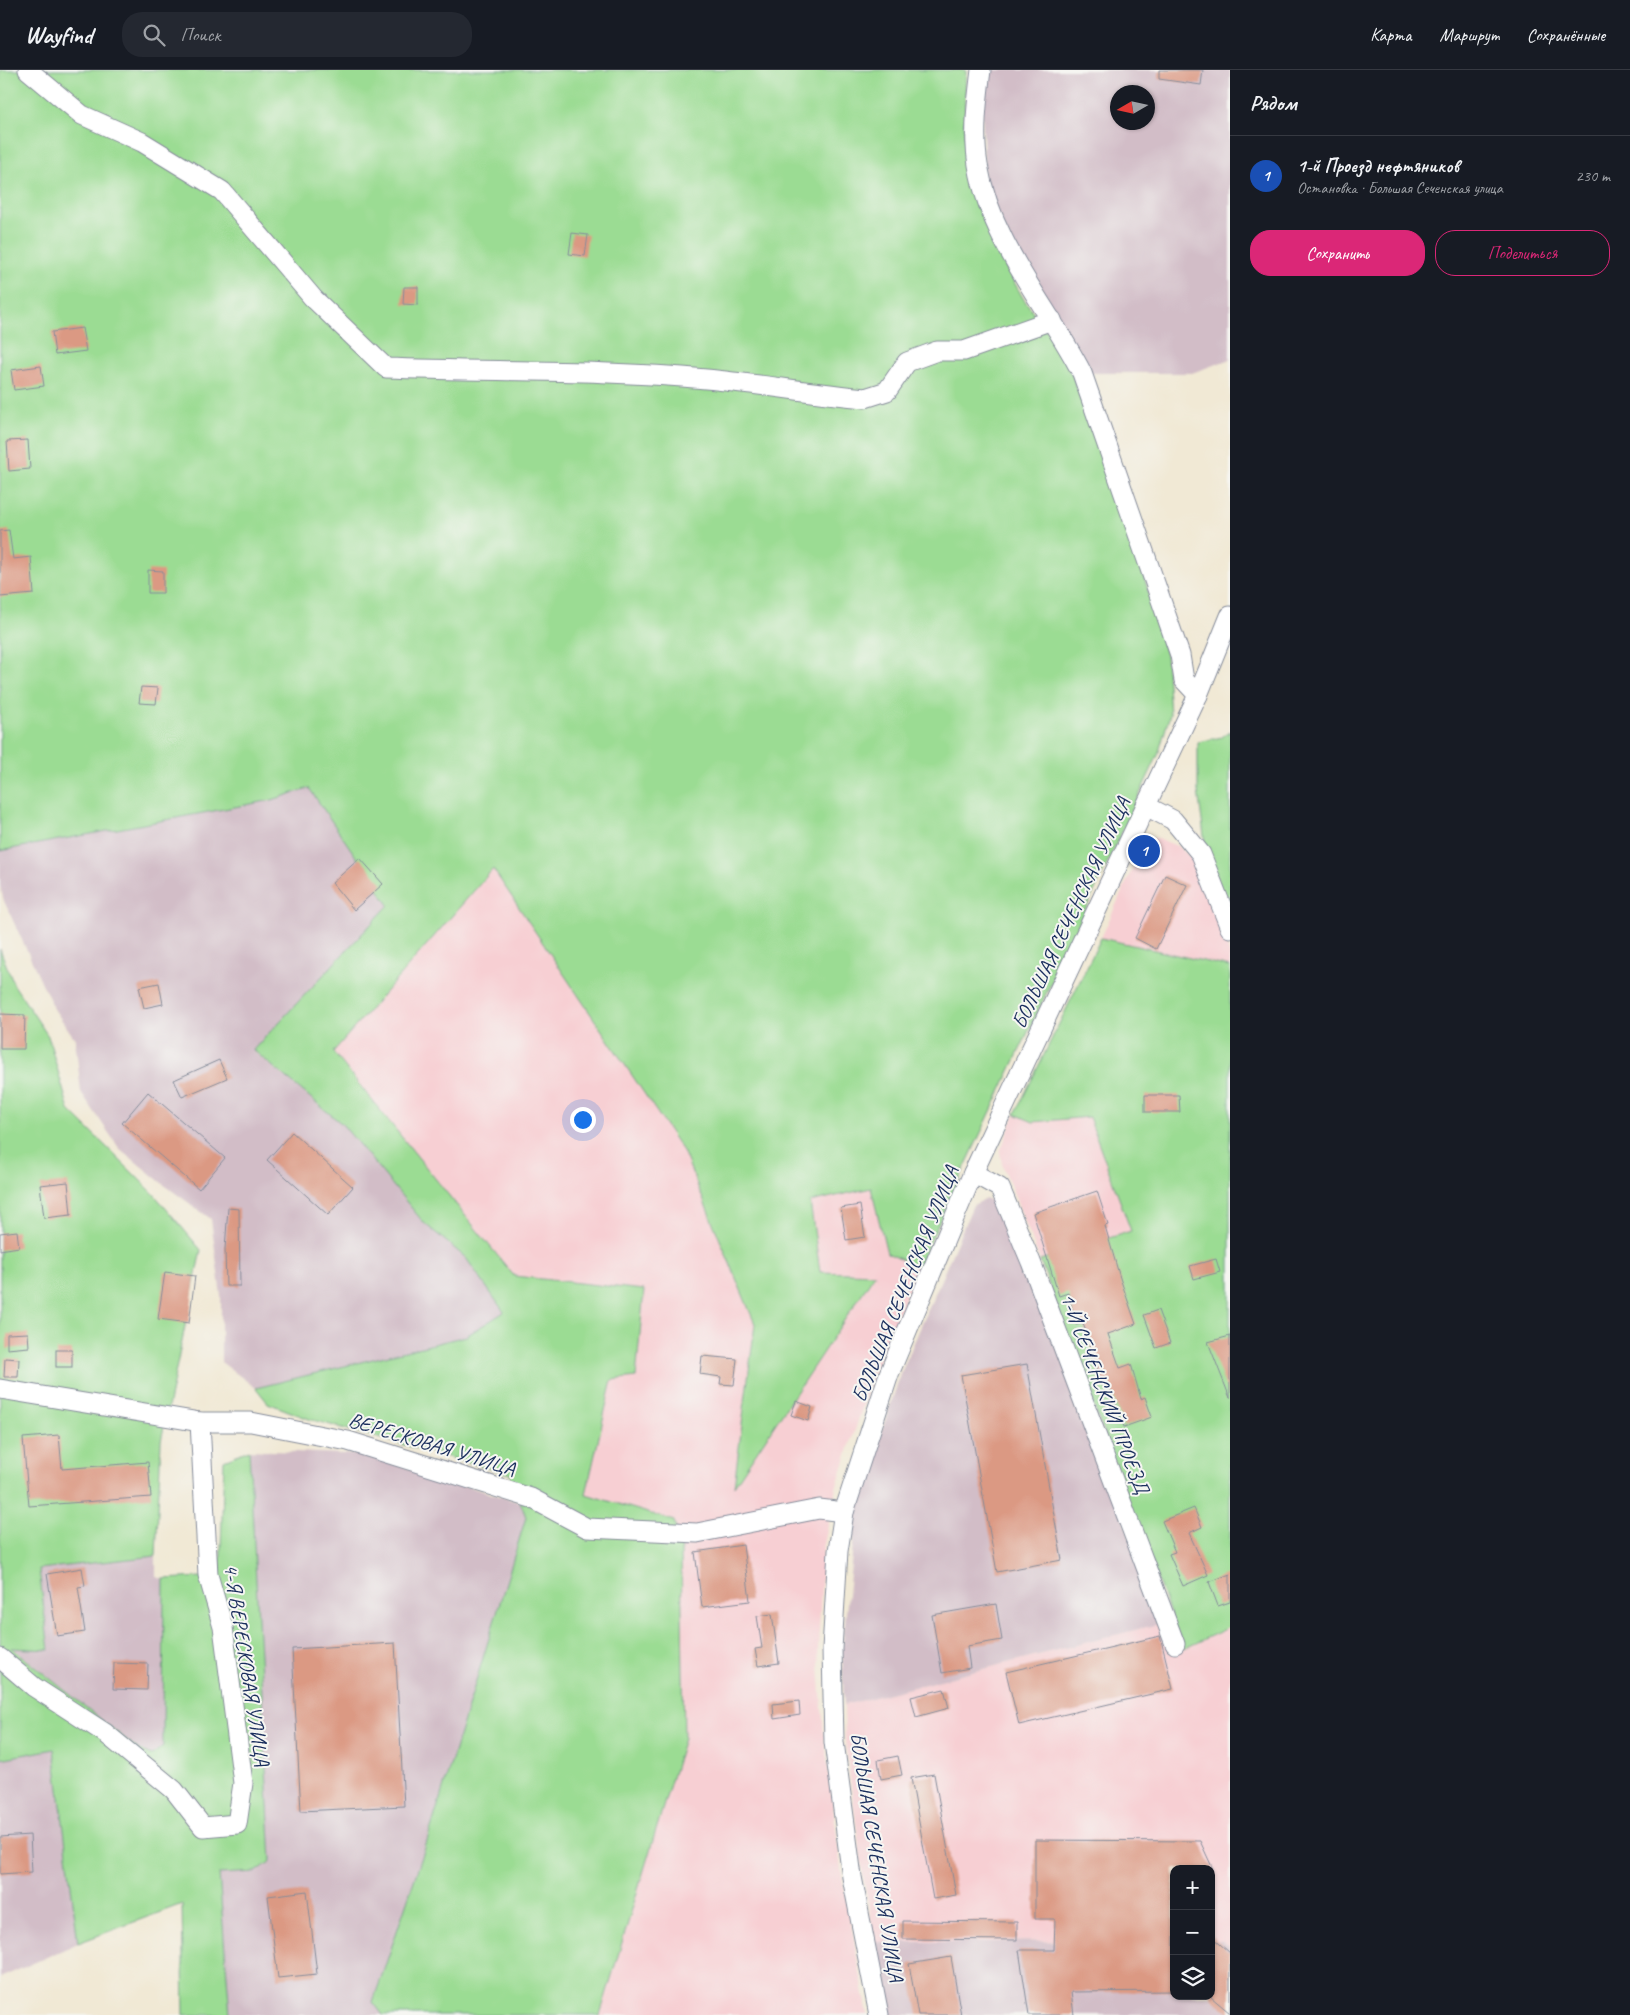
<!DOCTYPE html>
<html lang="ru">
<meta charset="utf-8">
<style>
:root{--surface:#171b24;--page:#242831;--text:#f1f3f6;--muted:#9ea1a6;--line:#363941;--accent:#db2777}
body{margin:0;font-family:Caveat,sans-serif;background:var(--page);color:var(--text)}
.controls{position:absolute;right:15px;bottom:15px;display:grid;overflow:hidden;border-radius:10px;box-shadow:0 1px 4px #0004}
.controls button{width:45px;height:45px;display:grid;place-items:center;padding:0;border:0;border-bottom:1px solid var(--line);background:var(--surface);color:var(--text);font:25px sans-serif}
.compass{position:absolute;left:1110px;top:15px;width:45px;height:45px;border-radius:50%;background:var(--surface);box-shadow:0 1px 4px #0004;rotate:261deg}
.you{position:absolute;left:582px;top:1049px;width:18px;height:18px;margin:-12px;border:4px solid #fff;border-radius:50%;background:#1a73e8;box-shadow:0 0 0 8px #1a73e833}
.badge{display:grid;place-items:center;width:32px;height:32px;border-radius:50%;background:var(--accent);color:#fff;font-size:16px;font-weight:700}
.pin{position:absolute;translate:-50% -50%;border:2px solid #fff;box-shadow:0 1px 5px #0006}
.list{margin:0;padding:0;list-style:none}
h2{display:flex;justify-content:space-between;align-items:center;height:65px;margin:0;padding:0 20px;font-size:21px}
h2 small{font-size:16px;font-weight:400;color:var(--muted)}
.list li{display:grid;grid-template-columns:32px 1fr auto;gap:15px;align-items:center;box-sizing:border-box;height:80px;padding:0 20px;border-top:1px solid var(--line)}
.list b{display:block;font-size:19px;white-space:nowrap}
.list p{margin:0;font-size:16px;white-space:nowrap;color:var(--muted)}
.list em{font-size:16px;font-style:normal;color:var(--muted)}
.actions{display:flex;gap:10px;padding:15px 20px}
.actions a{flex:1;padding:11px 0;border:1px solid var(--accent);border-radius:20px;text-align:center;font-size:18px;color:var(--accent)}
.actions .main{background:var(--accent);color:#fff}
.icon{flex:none;width:28px;height:28px;fill:none;stroke:currentColor;stroke-width:2;stroke-linecap:round;stroke-linejoin:round}
.map{position:relative;flex:none;width:1230px;height:1945px;overflow:hidden}
header{display:flex;align-items:center;gap:30px;box-sizing:border-box;height:70px;padding:0 25px;background:var(--surface);border-bottom:1px solid var(--line)}
header strong{font-size:24px}
nav{display:flex;gap:28px;margin-inline-start:auto;font-size:18px}
.search{width:350px;height:45px;background:var(--page);display:flex;align-items:center;gap:12px;box-sizing:border-box;padding:0 18px;border-radius:20px;color:var(--muted);font-size:19px}
main{display:flex}
aside{flex:1;background:var(--surface)}
.map>svg:first-child{display:block}
.built{fill:#f7cfd3}
.industrial{fill:#d2bdc7;fill-rule:evenodd}
.green{fill:#9bdc93;stroke:#5b8678}
.building{fill:#db9983}
.lines{fill:none;stroke-linecap:round;stroke-linejoin:round}
.minor-casing{stroke:#868c9a;stroke-width:21}
.minor{stroke:#fff;stroke-width:19}
.labels{text-anchor:middle;dominant-baseline:central;stroke-width:4;stroke-linejoin:round;paint-order:stroke}
.street-label{font-size:21px;fill:#1b2f5e;stroke:#f6f6f2}
</style>
<header>
<strong>Wayfind</strong>
<div class="search"><svg class="icon" aria-label="search" viewBox="0 0 24 24"><circle cx="10" cy="10" r="6"/><path d="M15 15l6 6"/></svg>Поиск</div>
<nav><a>Карта</a><a>Маршрут</a><a>Сохранённые</a></nav>
</header>
<main>
<div class="map">
<svg width="1230" height="1945" viewBox="0 0 1230 1945">
<rect width="100%" height="100%" fill="#f6f6f2"/>
<filter id="ink" filterUnits="userSpaceOnUse"><feTurbulence type="fractalNoise" baseFrequency=".02" numOctaves="2"/><feDisplacementMap in="SourceGraphic" scale="10" xChannelSelector="R" yChannelSelector="G"/><feConvolveMatrix kernelMatrix="1 2 1 2 8 2 1 2 1" color-interpolation-filters="sRGB"/></filter>
<filter id="wash" filterUnits="userSpaceOnUse"><feTurbulence type="fractalNoise" baseFrequency=".0096" numOctaves="4" result="noise"/><feDisplacementMap in="SourceGraphic" scale="20" xChannelSelector="R" yChannelSelector="G"/><feGaussianBlur stdDeviation="1.12" result="paint"/><feColorMatrix in="noise" values="0 0 0 0 0 0 0 0 0 0 0 0 0 0 0 0 0 1.4 0 .05"/><feComposite in="paint" operator="in"/></filter>
<g filter="url(#wash)">
<rect width="100%" height="100%" fill="#f1e9d5"/>
<g class="built">
<polygon points="1157,768 1177,776 1195,790 1230,885 1230,897 1101,868 1145,771"/>
<polygon points="493,798 683,1081 755,1254 735,1414 875,1205 820,1202 810,1132 871,1118 887,1183 918,1197 875,1299 836,1418 823,1479 818,1581 824,1665 842,1807 868,1945 600,1945 684,1668 681,1479 674,1451 586,1424 612,1310 644,1221 514,1206 333,982"/>
<polygon points="1015,1044 1033,1052 1089,1047 1131,1162 1040,1190 1002,1094 1000,1082"/>
<polygon points="1162,1553 1174,1584 1230,1557 1230,1878 1222,1871 1211,1871 1211,1799 1174,1799 1174,1871 875,1872 863,1805 845,1671 844,1635"/>
</g>
<g class="industrial">
<path d="M981 0H1230V289L1192 303H1082L985 124ZM1118 22H1148V52H1118Z"/>
<polygon points="309,718 389,835 253,981 342,1054 424,1153 466,1188 504,1242 466,1266 256,1318 221,1292 221,1226 211,1149 163,1114 119,1078 81,1022 75,969 54,939 4,831 0,816 0,781 272,730"/>
<polygon points="986,1129 997,1132 1027,1192 1162,1553 844,1635 842,1582 857,1437 901,1303 973,1135"/>
<polygon points="249,1380 366,1385 521,1433 526,1447 425,1778 373,1932 383,1945 230,1945 218,1803 256,1802 271,1791"/>
<polygon points="156,1486 156,1507 164,1509 163,1676 152,1685 139,1680 12,1577 49,1579 39,1499"/>
<polygon points="54,1679 78,1873 0,1908 0,1689"/>
<polygon points="1174,1871 1174,1926 1211,1926 1211,1871 1222,1871 1230,1878 1230,1945 889,1945 875,1872"/>
</g>
<g class="green">
<polygon points="0,0 966,0 964,57 965,100 974,129 1000,187 1023,228 1054,270 1073,307 1141,496 1166,585 1170,644 1158,685 918,1197 887,1183 871,1118 810,1132 820,1202 875,1204 734,1416 755,1254 683,1081 493,799 333,982 514,1206 644,1220 636,1307 612,1310 586,1424 674,1451 681,1479 684,1668 600,1945 383,1945 373,1932 425,1778 526,1447 510,1404 309,1349 268,1333 256,1318 466,1266 504,1242 466,1188 424,1153 342,1054 253,980 389,835 309,718 272,730 0,781"/>
<polygon points="1230,661 1230,842 1206,781 1198,721 1198,672 1222,667"/>
<polygon points="1101,868 1230,897 1230,1557 1183,1579 1040,1190 1131,1161 1089,1047 1033,1052 1015,1044"/>
<polygon points="0,879 14,915 48,966 69,1040 153,1123 201,1180 161,1371 156,1486 39,1499 49,1580 12,1578 139,1680 152,1685 163,1676 164,1509 220,1506 224,1390 249,1380 271,1791 256,1802 219,1804 230,1945 184,1945 182,1834 78,1873 54,1679 0,1689"/>
</g>
<g id="blocks">
<g class="building">
<polygon points="1159,0 1203,0 1201,15 1159,9"/>
<polygon points="572,163 588,165 585,186 569,184"/>
<polygon points="404,217 418,217 418,235 403,234"/>
<polygon points="82,258 86,281 55,285 52,262"/>
<polygon points="41,296 44,316 14,320 11,300"/>
<polygon points="28,370 30,399 9,401 7,371"/>
<polygon points="9,460 13,489 31,487 34,524 0,527 0,461"/>
<polygon points="148,500 163,501 163,523 148,523"/>
<polygon points="141,617 158,618 156,634 139,633"/>
<polygon points="360,788 383,814 354,840 332,813"/>
<polygon points="1165,805 1187,815 1156,879 1135,868"/>
<polygon points="159,913 163,934 144,938 139,917"/>
<polygon points="0,944 25,945 24,979 0,979"/>
<polygon points="219,990 227,1008 182,1027 174,1010"/>
<polygon points="148,1022 225,1088 199,1119 122,1053"/>
<polygon points="1145,1025 1179,1025 1180,1042 1145,1042"/>
<polygon points="292,1062 353,1117 328,1145 267,1090"/>
<polygon points="68,1112 71,1145 44,1148 40,1115"/>
<polygon points="1097,1121 1108,1155 1105,1156 1120,1208 1136,1254 1108,1264 1120,1298 1131,1294 1141,1329 1145,1327 1152,1347 1124,1357 1110,1318 1104,1319 1083,1253 1076,1255 1068,1223 1059,1226 1033,1143"/>
<polygon points="860,1135 865,1167 846,1170 841,1138"/>
<polygon points="228,1138 239,1139 240,1216 226,1216 225,1179"/>
<polygon points="17,1161 19,1177 0,1180 0,1163"/>
<polygon points="1216,1189 1220,1202 1194,1209 1190,1196"/>
<polygon points="165,1202 195,1206 189,1253 158,1249"/>
<polygon points="1158,1240 1170,1273 1156,1278 1144,1245"/>
<polygon points="28,1263 29,1277 7,1279 7,1264"/>
<polygon points="1230,1266 1230,1328 1208,1272"/>
<rect x="56" y="1280" width="16" height="17"/>
<polygon points="702,1286 737,1289 734,1315 720,1314 721,1307 700,1304"/>
<polygon points="5,1288 19,1289 18,1307 4,1307"/>
<polygon points="1027,1294 1062,1490 997,1502 961,1305"/>
<polygon points="796,1331 812,1337 808,1351 791,1345"/>
<polygon points="59,1365 62,1399 148,1392 151,1427 29,1436 23,1368"/>
<polygon points="1194,1438 1202,1457 1189,1463 1208,1505 1183,1516 1169,1484 1175,1482 1162,1451"/>
<polygon points="743,1475 750,1531 702,1537 695,1482"/>
<polygon points="82,1498 85,1516 78,1517 85,1562 57,1566 47,1504"/>
<polygon points="1230,1504 1230,1532 1218,1536 1209,1512"/>
<polygon points="996,1534 1002,1570 967,1576 970,1598 942,1603 932,1545"/>
<polygon points="772,1544 779,1593 758,1596 755,1579 762,1578 757,1546"/>
<polygon points="1160,1566 1173,1619 1019,1655 1006,1602"/>
<polygon points="395,1573 404,1736 301,1741 292,1579"/>
<polygon points="114,1593 148,1594 147,1620 113,1619"/>
<polygon points="944,1619 949,1638 916,1647 911,1627"/>
<polygon points="799,1631 800,1645 774,1649 773,1634"/>
<polygon points="898,1686 902,1705 881,1709 878,1690"/>
<polygon points="934,1704 956,1825 933,1829 911,1708"/>
<polygon points="30,1765 32,1802 0,1804 0,1767"/>
<polygon points="1035,1770 1200,1771 1213,1799 1174,1799 1174,1921 1071,1922 1074,1945 1029,1945 1019,1880 1054,1880 1055,1849 1035,1849"/>
<polygon points="307,1821 317,1904 278,1908 268,1826"/>
<polygon points="903,1851 1017,1852 1017,1870 903,1869"/>
<polygon points="1211,1866 1230,1883 1230,1943 1211,1927"/>
<polygon points="951,1887 961,1945 918,1945 909,1894"/>
</g>
</g>
</g>
<g filter="url(#ink)">
<use href="#blocks" fill-opacity="0" stroke="#868c9a" stroke-width="1"/>
<g class="lines">
<g class="minor-casing">
<g id="minor">
<path d="M28 0 82 45 142 72 222 121 313 228 386 298C493 302 600 299 706 309 759 314 812 323 865 328L887 321 907 292 937 281H964L1052 250"/>
<path d="M981 0C977 32 973 64 978 95 991 173 1047 235 1082 303L1180 585 1184 610 1198 625"/>
<polyline points="1146,736 1173,750 1201,784 1230,858"/>
<polyline points="973,1103 1000,1118 1031,1192 1175,1574"/>
<polyline points="0,1319 200,1352 251,1352 348,1371 531,1428 587,1458 697,1463 819,1439 844,1442"/>
<polyline points="0,1588 34,1617 105,1663 174,1720 203,1757 237,1754 243,1713 223,1557 208,1505 200,1352"/>
<polyline points="879,1945 852,1807 834,1672 832,1579 838,1481 844,1442 889,1304 973,1103 1198,625 1230,546"/>
</g>
</g>
<use href="#minor" class="minor"/>
</g>
</g>
<g class="labels">
<g class="street-label">
<text transform="translate(1071 843) rotate(-65)">БОЛЬШАЯ СЕЧЕНСКАЯ УЛИЦА</text>
<text transform="translate(905 1214) rotate(-68)">БОЛЬШАЯ СЕЧЕНСКАЯ УЛИЦА</text>
<text transform="translate(1105 1323) rotate(69)">1-Й СЕЧЕНСКИЙ ПРОЕЗД</text>
<text transform="translate(432 1374) rotate(17)">ВЕРЕСКОВАЯ УЛИЦА</text>
<text transform="translate(247 1595) rotate(81)">4-Я ВЕРЕСКОВАЯ УЛИЦА</text>
<text transform="translate(877 1787) rotate(81)">БОЛЬШАЯ СЕЧЕНСКАЯ УЛИЦА</text>
</g>
</g>
</svg>
<div class="controls">
<button>+</button>
<button>−</button>
<button><svg class="icon" aria-label="layers" viewBox="0 0 24 24"><path d="M12 4l9 5-9 5-9-5zM3 14l9 5 9-5"/></svg></button>
</div>
<svg class="compass" viewBox="-18 -18 36 36"><path d="M0-13l5 13h-10z" fill="#e53935"/><path d="M0 13l5-13h-10z" fill="#9ea1a6"/></svg>
<div class="you"></div>
<div class="pin badge" style="left:1144px;top:781px;background:#1a4fb4">1</div>
</div>
<aside>
<h2>Рядом<small></small></h2>
<ul class="list">
<li><span class="badge" style="background:#1a4fb4">1</span><div><b>1-й Проезд нефтяников</b><p>Остановка · Большая Сеченская улица</p></div><em>230 m</em></li>
</ul>
<div class="actions"><a class="main">Сохранить</a><a>Поделиться</a></div>
</aside>
</main>
